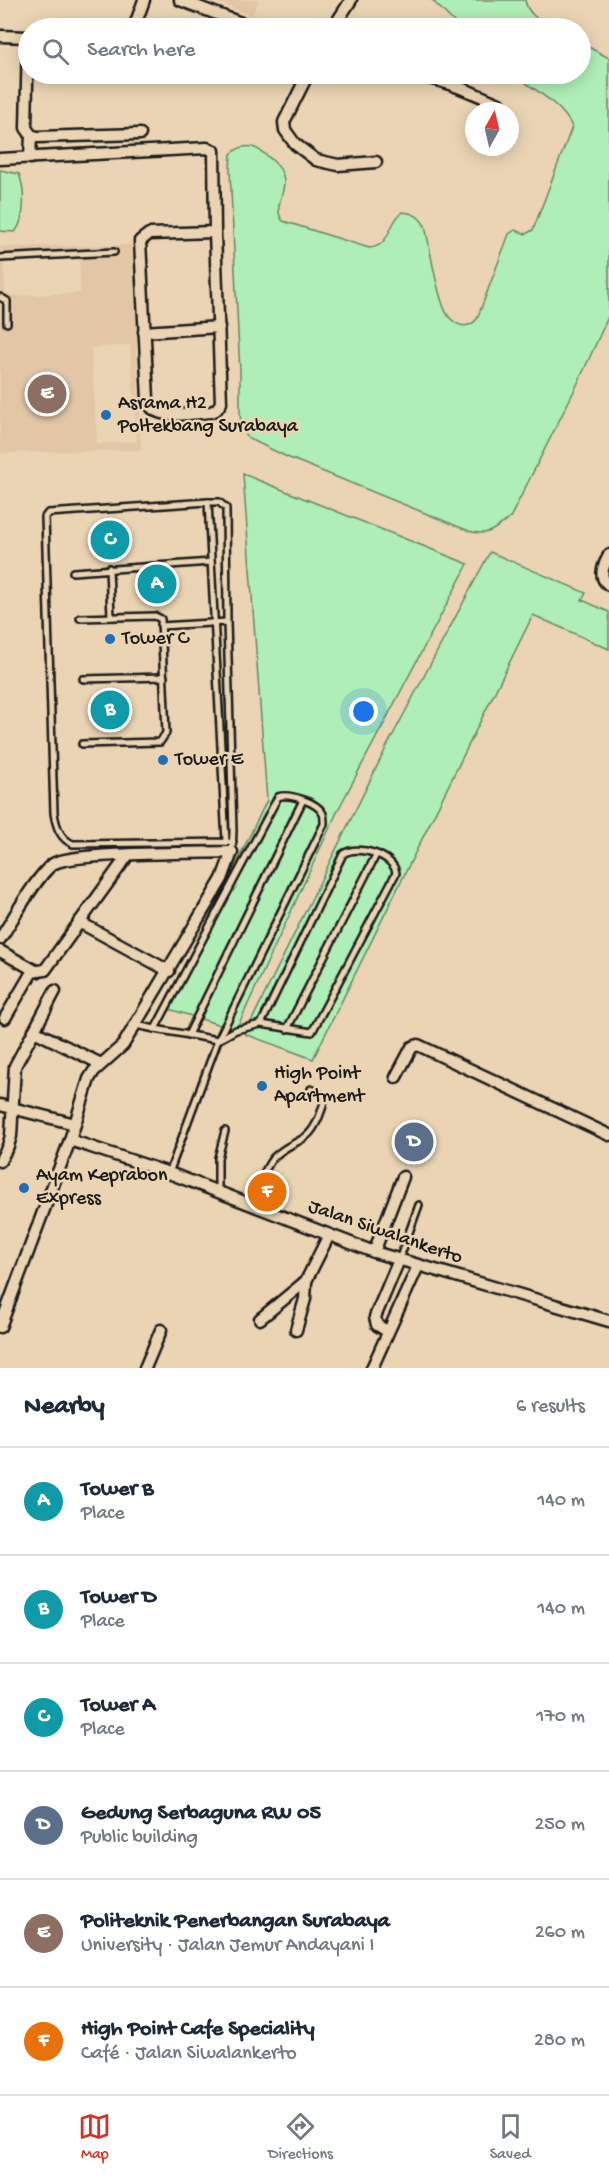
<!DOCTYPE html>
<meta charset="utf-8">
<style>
:root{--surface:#fff;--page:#f2f2f3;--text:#1f2937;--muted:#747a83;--line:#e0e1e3;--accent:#d93025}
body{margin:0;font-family:"Gochi Hand",sans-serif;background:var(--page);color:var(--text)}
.compass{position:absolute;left:465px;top:102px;width:54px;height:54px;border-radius:50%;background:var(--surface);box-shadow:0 3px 15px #0003;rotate:8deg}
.you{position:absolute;left:364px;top:712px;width:21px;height:21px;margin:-15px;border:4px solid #fff;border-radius:50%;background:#1a73e8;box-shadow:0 0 0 9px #1a73e833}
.badge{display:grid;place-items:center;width:39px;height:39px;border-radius:50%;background:var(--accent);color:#fff;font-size:20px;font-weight:700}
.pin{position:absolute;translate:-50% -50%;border:3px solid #fff;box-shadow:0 2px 6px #0006}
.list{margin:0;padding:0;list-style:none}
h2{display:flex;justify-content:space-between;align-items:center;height:78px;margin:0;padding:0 24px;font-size:26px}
h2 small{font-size:20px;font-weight:400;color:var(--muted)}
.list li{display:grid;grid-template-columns:39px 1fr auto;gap:18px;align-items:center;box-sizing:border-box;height:108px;padding:0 24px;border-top:2px solid var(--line)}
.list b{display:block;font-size:22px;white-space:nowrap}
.list p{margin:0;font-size:20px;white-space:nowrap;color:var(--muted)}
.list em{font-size:20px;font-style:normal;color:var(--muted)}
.icon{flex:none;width:33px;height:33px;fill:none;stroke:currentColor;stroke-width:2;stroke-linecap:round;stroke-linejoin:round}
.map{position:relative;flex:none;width:609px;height:1368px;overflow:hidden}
.search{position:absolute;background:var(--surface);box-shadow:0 3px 15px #0003;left:18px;right:18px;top:18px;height:66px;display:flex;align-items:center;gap:15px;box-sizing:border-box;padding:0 21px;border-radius:33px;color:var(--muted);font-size:22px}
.sheet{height:726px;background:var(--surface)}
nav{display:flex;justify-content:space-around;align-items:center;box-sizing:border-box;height:84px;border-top:2px solid var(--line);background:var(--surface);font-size:16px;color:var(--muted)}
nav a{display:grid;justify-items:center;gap:3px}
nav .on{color:var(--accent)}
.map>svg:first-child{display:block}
.built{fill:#e2c6a6;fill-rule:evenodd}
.green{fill:#afeeb6;stroke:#668569;stroke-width:1.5}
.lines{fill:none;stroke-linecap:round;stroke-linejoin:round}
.service-casing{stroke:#1c1c1c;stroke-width:10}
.minor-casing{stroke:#1c1c1c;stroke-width:15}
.service{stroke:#ead4b3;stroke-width:5}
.minor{stroke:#ead4b3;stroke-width:10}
.poi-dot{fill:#1f6fb2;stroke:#ead4b3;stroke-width:2}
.labels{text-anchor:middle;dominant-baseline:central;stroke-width:5;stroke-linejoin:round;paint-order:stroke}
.poi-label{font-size:20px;fill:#1c1c1c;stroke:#ead4b3;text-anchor:start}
.street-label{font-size:20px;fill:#1c1c1c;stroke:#ead4b3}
</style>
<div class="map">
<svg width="609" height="1368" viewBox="0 0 609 1368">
<rect width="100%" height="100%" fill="#ead4b3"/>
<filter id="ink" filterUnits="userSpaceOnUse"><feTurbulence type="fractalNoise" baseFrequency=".0167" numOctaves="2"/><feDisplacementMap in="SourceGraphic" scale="12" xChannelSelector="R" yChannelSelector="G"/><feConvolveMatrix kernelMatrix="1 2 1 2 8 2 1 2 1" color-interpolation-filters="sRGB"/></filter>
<g filter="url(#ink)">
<g class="built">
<polygon points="212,0 259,0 252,15"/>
<path d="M132 245 141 450 0 453V247ZM79 258 81 293 12 296 5 292 4 262ZM130 345 137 441 97 444 91 348Z"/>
</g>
<g class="green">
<path d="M432 0H525C528 16 541 21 554 28H460Z"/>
<path d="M581 43 609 58V315L577 385 510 518C495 529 488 537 469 531L287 457 248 438 241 428 240 410V372L230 170 231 154C237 148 244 145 253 147 261 150 266 155 272 160 300 184 268 203 283 221L369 248C391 246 387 225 402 212 414 213 419 216 425 226 431 252 434 280 443 305 448 321 464 334 477 319L509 234 515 230 526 234 533 230 572 127C564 106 531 87 513 74H580Z"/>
<path d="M0 170 19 174C25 189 26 219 15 232L0 231Z"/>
<polygon points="243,474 468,564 338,810 236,1030 166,1008 267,800"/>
<polygon points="490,552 586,593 582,600 609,612 609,649 533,615 313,1059 245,1034 387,746"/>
</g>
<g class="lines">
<g class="service-casing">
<g id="service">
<polyline points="0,258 114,252"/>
<polyline points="0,297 7,301 7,323"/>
<polyline points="208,502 226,842"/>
<polyline points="109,568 111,617"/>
<polyline points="73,572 211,562"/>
<polyline points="80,618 155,616 161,619 166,733 160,742 82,744"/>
<polyline points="161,626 227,622"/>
<polyline points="83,679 164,677"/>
<path d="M232 852 233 831 227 622 226 508 219 502H208L48 513 45 517 54 813C56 826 60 839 73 844L233 842"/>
<polyline points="136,1025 155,1029"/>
<polyline points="287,1029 376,855"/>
<polyline points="188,1035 303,800"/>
<path d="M169 1173 218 1040 324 824C324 822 324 816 323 814 318 802 288 793 278 797L155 1029 218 1040 236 1030 261 1024 312 1032 396 873C394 855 357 844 343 854L261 1024"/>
<polyline points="218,1192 218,1158 225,1131"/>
<path d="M251 1204C257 1192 264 1167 274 1157 297 1135 309 1148 322 1109 326 1097 323 1094 311 1089"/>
<polyline points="399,1260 419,1205"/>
</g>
</g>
<g class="minor-casing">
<g id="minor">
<polyline points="180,0 254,28"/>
<polyline points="134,28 144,0"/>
<polyline points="333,28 351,0"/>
<polyline points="0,36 28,37"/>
<polyline points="28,37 26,128 31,135 37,137 140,134"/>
<polyline points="308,74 284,122 285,130 295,144 316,160 338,165 376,162"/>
<path d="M404 74C439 77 469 91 501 105"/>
<polyline points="30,158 31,135"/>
<path d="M0 159 207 148 214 151 215 232 221 403 216 410 211 412C197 413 162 419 152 408 152 408 148 400 148 399L140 241 149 234 215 232"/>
<polyline points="144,332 219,327"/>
<path d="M609 555C604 565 597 577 609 585"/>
<polyline points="79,922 169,971"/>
<path d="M0 939C12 921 37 875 53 864 70 852 203 853 232 852L222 879 135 1025 123 1045 94 1071 89 1079 70 1140 0 1327"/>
<polyline points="0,951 34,970"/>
<polyline points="5,1018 32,972 45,970 128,855"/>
<polyline points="34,1031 55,991"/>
<polyline points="396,1077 412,1047 418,1045 609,1135"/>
<polyline points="0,1105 75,1124"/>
<polyline points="70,1140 169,1173 374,1252 609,1321"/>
<polyline points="0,1161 8,1146 11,1136 15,1066 34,1031 101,1064"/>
<polyline points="374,1252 403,1177"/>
<polyline points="260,1319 306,1281 329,1235"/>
<polyline points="296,1330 305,1299 306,1281"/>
<polyline points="387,1331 377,1325 375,1317 399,1260"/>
<polyline points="145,1368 161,1330"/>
<polyline points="372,1368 418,1266"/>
</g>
</g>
<use href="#service" class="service"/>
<use href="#minor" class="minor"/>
</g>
</g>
<g class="poi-dot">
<circle cx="106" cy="415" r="6"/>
<circle cx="110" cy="639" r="6"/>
<circle cx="163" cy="760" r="6"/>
<circle cx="262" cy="1086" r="6"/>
<circle cx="24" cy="1188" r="6"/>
</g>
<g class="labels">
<g class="poi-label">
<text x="118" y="404">Asrama H2<tspan x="118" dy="23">Poltekbang Surabaya</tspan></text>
<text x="122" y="639">Tower C</text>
<text x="175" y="760">Tower E</text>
<text x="274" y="1074">High Point<tspan x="274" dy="23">Apartment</tspan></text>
<text x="36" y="1176">Ayam Keprabon<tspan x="36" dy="23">Express</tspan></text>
</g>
<g class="street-label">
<text transform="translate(385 1233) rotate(19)">Jalan Siwalankerto</text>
</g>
</g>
</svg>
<svg class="compass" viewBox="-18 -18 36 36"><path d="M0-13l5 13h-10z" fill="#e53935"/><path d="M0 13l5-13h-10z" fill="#747a83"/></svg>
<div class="you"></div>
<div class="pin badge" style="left:157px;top:584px;background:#0f9aa8">A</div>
<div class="pin badge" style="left:110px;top:710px;background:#0f9aa8">B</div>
<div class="pin badge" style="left:110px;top:540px;background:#0f9aa8">C</div>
<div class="pin badge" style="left:414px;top:1142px;background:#5c6f8a">D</div>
<div class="pin badge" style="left:47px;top:394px;background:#8d6e63">E</div>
<div class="pin badge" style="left:267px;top:1192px;background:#e8710a">F</div>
<div class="search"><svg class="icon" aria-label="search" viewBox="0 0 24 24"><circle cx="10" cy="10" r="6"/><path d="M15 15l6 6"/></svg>Search here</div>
</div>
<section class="sheet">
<h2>Nearby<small>6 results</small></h2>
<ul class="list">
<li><span class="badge" style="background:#0f9aa8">A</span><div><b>Tower B</b><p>Place</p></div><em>140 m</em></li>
<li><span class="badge" style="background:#0f9aa8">B</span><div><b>Tower D</b><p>Place</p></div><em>140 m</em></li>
<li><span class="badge" style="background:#0f9aa8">C</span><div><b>Tower A</b><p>Place</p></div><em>170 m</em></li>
<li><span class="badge" style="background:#5c6f8a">D</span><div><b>Gedung Serbaguna RW 05</b><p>Public building</p></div><em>250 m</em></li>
<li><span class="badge" style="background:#8d6e63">E</span><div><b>Politeknik Penerbangan Surabaya</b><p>University · Jalan Jemur Andayani I</p></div><em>260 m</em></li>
<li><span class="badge" style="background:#e8710a">F</span><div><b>High Point Cafe Speciality</b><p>Café · Jalan Siwalankerto</p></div><em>280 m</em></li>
</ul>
</section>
<nav>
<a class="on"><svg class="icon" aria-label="map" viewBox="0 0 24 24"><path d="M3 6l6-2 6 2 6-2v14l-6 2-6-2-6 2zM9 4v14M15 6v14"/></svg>Map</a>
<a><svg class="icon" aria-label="directions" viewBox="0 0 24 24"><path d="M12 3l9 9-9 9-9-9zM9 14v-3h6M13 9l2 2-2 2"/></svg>Directions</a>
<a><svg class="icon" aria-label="saved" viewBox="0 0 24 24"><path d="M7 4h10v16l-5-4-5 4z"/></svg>Saved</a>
</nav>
